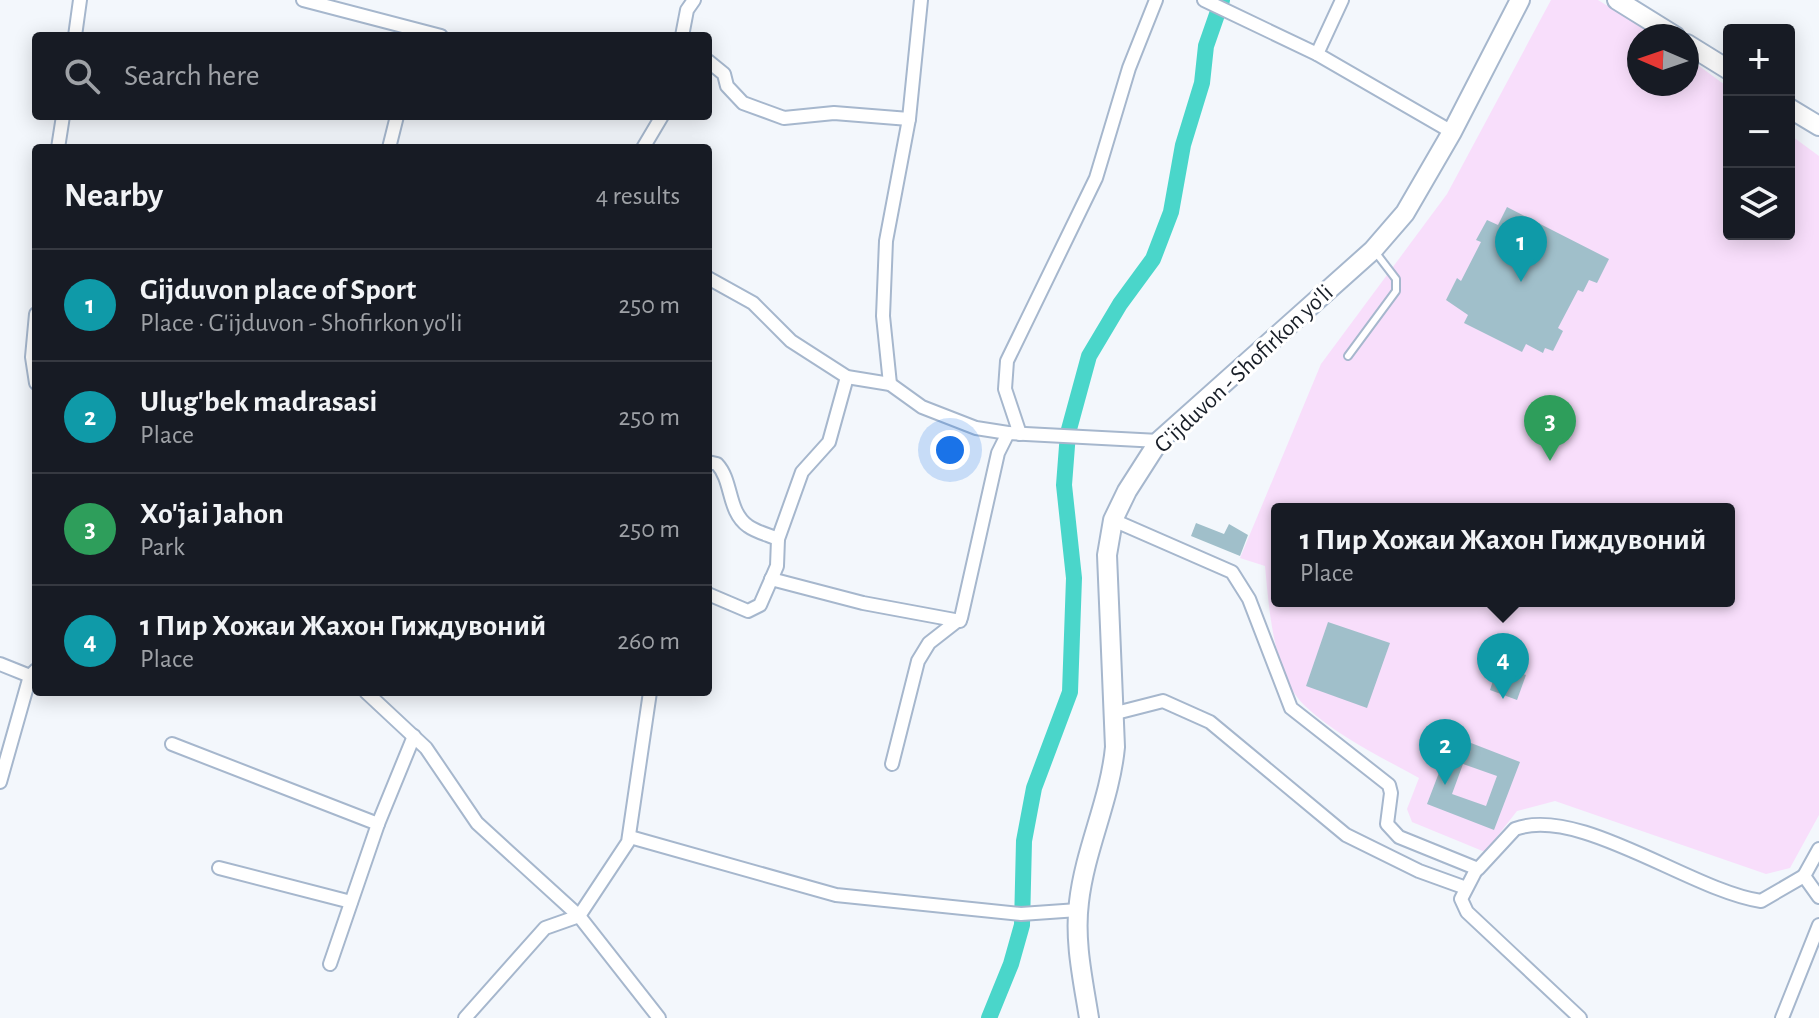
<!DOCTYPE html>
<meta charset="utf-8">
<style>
:root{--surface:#171b24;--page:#242831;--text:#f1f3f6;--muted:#9ea1a6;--line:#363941;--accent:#d93025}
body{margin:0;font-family:"Alegreya Sans",sans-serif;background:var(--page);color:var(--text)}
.controls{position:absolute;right:24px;top:24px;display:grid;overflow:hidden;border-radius:8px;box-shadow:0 4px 20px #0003}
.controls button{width:72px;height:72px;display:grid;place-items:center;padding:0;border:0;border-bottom:2px solid var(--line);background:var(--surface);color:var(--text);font:40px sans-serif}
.compass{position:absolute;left:1627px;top:24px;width:72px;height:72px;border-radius:50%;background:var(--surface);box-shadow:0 4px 20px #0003;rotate:272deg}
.you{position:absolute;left:950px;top:450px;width:28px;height:28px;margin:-20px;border:6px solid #fff;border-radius:50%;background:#1a73e8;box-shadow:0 0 0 12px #1a73e833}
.badge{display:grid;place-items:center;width:52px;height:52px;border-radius:50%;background:var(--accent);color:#fff;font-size:26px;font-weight:700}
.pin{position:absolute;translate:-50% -66px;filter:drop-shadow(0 2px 4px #0008)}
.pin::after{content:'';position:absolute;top:42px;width:28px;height:24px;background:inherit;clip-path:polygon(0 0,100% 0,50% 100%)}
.popup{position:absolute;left:1271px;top:503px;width:464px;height:104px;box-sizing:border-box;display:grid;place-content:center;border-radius:8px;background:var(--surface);filter:drop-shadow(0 2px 6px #0005);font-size:26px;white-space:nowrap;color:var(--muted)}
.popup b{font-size:30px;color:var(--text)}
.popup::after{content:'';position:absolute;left:50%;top:100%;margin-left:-16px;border:16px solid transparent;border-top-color:var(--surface)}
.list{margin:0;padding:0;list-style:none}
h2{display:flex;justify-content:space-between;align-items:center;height:104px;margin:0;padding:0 32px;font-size:34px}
h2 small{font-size:26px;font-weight:400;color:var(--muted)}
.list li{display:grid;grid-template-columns:52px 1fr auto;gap:24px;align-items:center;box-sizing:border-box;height:112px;padding:0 32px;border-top:2px solid var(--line)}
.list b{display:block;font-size:30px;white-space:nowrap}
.list p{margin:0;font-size:26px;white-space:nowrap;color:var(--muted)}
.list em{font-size:26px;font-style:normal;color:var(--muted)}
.icon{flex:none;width:44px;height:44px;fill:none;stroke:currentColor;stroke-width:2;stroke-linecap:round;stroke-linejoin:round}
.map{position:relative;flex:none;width:1819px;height:1018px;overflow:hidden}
.search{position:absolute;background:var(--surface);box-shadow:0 4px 20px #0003;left:32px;top:32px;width:680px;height:88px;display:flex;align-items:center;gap:20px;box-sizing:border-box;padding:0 28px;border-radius:8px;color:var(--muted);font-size:30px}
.panel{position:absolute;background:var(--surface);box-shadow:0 4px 20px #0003;left:32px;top:144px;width:680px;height:552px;border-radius:8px}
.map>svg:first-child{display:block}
.green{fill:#f8defb;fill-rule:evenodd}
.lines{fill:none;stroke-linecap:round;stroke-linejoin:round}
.canal{stroke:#4ad6ca;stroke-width:16}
.building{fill:#a0bfca;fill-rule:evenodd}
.service-casing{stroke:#a6b7cd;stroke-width:10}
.minor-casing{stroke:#a6b7cd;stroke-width:16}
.secondary-casing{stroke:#a6b7cd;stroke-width:22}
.service{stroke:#fff;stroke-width:6}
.minor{stroke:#fff;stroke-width:12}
.secondary{stroke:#fff;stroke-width:18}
.labels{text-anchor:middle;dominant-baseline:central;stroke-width:6;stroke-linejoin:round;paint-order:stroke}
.street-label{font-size:24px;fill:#181e27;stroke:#fff}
</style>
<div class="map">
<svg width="1819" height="1018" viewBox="0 0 1819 1018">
<rect width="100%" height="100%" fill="#f3f7fc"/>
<path class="green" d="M1551 0H1598L1656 36H1639V84H1687V57L1729 88V234H1789V134L1819 156V815L1790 868 1766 874 1555 801 1517 811 1485 852 1412 822 1407 809 1419 778C1381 757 1337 736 1305 706 1273 676 1269 607 1265 566L1240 558 1321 364 1447 194ZM1277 509H1729V601H1277Z"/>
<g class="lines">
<polyline class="canal" points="989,1018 1011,964 1022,925 1024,841 1034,788 1070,692 1074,578 1064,485 1068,433 1089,356 1120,304 1153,259 1171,212 1183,145 1202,83 1206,46 1222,0"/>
</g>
<g class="building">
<polygon points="1507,207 1609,259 1597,283 1589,280 1583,292 1578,290 1558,328 1563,331 1553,351 1545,348 1543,353 1526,344 1522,352 1464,323 1468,315 1446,300 1457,278 1461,281 1481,242 1476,240 1487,220 1498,225"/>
<polygon points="1196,523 1224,534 1229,524 1248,535 1240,556 1191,536"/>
<polygon points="1328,622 1390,643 1367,708 1306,686"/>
<polygon points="1498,665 1526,675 1517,700 1490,690"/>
<path d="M1453 736 1520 762 1494 830 1427 804ZM1463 764 1497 776 1486 806 1452 794Z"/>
</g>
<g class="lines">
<g class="service-casing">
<polyline id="service" points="1348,356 1396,291 1396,279 1376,253"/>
</g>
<g class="minor-casing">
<g id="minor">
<polyline points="303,0 441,36"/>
<polyline points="1204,0 1317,54 1452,132"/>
<polyline points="75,36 80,0"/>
<polyline points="682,36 687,10 694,0"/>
<polyline points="1317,54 1342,0"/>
<polyline points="708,61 724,74 727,86 743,103 784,118 834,113 909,119"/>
<polyline points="58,148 63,116"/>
<polyline points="389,148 397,116"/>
<polyline points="643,148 662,116"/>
<polyline points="708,278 753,303 791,341 847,377 890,384 922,407 976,428 1008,433"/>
<polyline points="36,314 32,357 36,383"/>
<polyline points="890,384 883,316 886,241 909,119 921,0"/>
<polyline points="1020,434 1005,389 1007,361 1096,178 1129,68 1156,0"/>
<path d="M708 462 717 464C733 481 727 511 748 526 756 532 769 535 778 539"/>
<path d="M1113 520 1232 572 1249 599 1291 708 1389 785 1391 793 1387 824 1399 837 1478 869 1515 829C1579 805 1692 891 1761 901L1804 876"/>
<polyline points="771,579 863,603 960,621"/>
<polyline points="708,594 748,611 760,605 777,566 778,539 802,472 829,442 847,377"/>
<polyline points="0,664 30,676"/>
<polyline points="366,692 426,748 477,823 579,916 628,842 650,692"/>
<polyline points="1116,713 1163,701 1210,722 1346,835 1419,871 1466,888"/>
<polyline points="172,744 378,824"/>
<polyline points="892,764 918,661 929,643 961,618 998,453 1008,433 1159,441"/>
<polyline points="0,782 30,676 36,670"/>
<polyline points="630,837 836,895 1021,914 1078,910"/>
<polyline points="1819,849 1804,876 1819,897"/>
<polyline points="219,868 351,902"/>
<polyline points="1476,870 1461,899 1467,912 1580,1018"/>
<polyline points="330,964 378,824 414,736"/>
<polyline points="465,1018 545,928 579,916 659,1018"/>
<polyline points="1782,1018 1819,925"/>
</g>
</g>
<g class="secondary-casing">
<g id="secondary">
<polyline points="1617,0 1675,36"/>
<polyline points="1687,44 1729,70"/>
<polyline points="1789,108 1819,126"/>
<path d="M1089 1018C1083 980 1074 941 1079 902 1085 849 1110 800 1115 747L1107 555 1113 520 1127 491 1159 441 1373 250 1405 213 1452 132 1520 0"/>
</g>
</g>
<use href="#service" class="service"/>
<use href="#minor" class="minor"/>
<use href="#secondary" class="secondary"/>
</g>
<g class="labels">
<g class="street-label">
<text transform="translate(1244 369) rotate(-43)">G'ijduvon - Shofirkon yo'li</text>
</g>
</g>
</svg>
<div class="controls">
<button>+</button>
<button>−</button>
<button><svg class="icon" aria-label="layers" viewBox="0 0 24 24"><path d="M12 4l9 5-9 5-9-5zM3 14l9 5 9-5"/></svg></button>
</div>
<svg class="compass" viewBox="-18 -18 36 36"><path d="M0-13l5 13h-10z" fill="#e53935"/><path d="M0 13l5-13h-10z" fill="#9ea1a6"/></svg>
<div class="you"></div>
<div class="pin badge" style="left:1521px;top:282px;background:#0f9aa8">1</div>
<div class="pin badge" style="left:1445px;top:785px;background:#0f9aa8">2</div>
<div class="pin badge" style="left:1550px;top:461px;background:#2e9e5b">3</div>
<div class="pin badge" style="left:1503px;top:699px;background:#0f9aa8">4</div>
<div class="popup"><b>1 Пир Хожаи Жахон Гиждувоний</b>Place</div>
<div class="search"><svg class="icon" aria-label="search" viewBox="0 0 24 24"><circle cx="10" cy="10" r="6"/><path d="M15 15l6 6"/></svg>Search here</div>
<section class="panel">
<h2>Nearby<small>4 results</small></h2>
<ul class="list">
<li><span class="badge" style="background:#0f9aa8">1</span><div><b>Gijduvon place of Sport</b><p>Place · G'ijduvon - Shofirkon yo'li</p></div><em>250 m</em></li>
<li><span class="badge" style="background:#0f9aa8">2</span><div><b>Ulug'bek madrasasi</b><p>Place</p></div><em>250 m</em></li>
<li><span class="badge" style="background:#2e9e5b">3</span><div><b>Xo'jai Jahon</b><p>Park</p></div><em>250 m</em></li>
<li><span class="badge" style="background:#0f9aa8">4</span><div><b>1 Пир Хожаи Жахон Гиждувоний</b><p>Place</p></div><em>260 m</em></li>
</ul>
</section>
</div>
